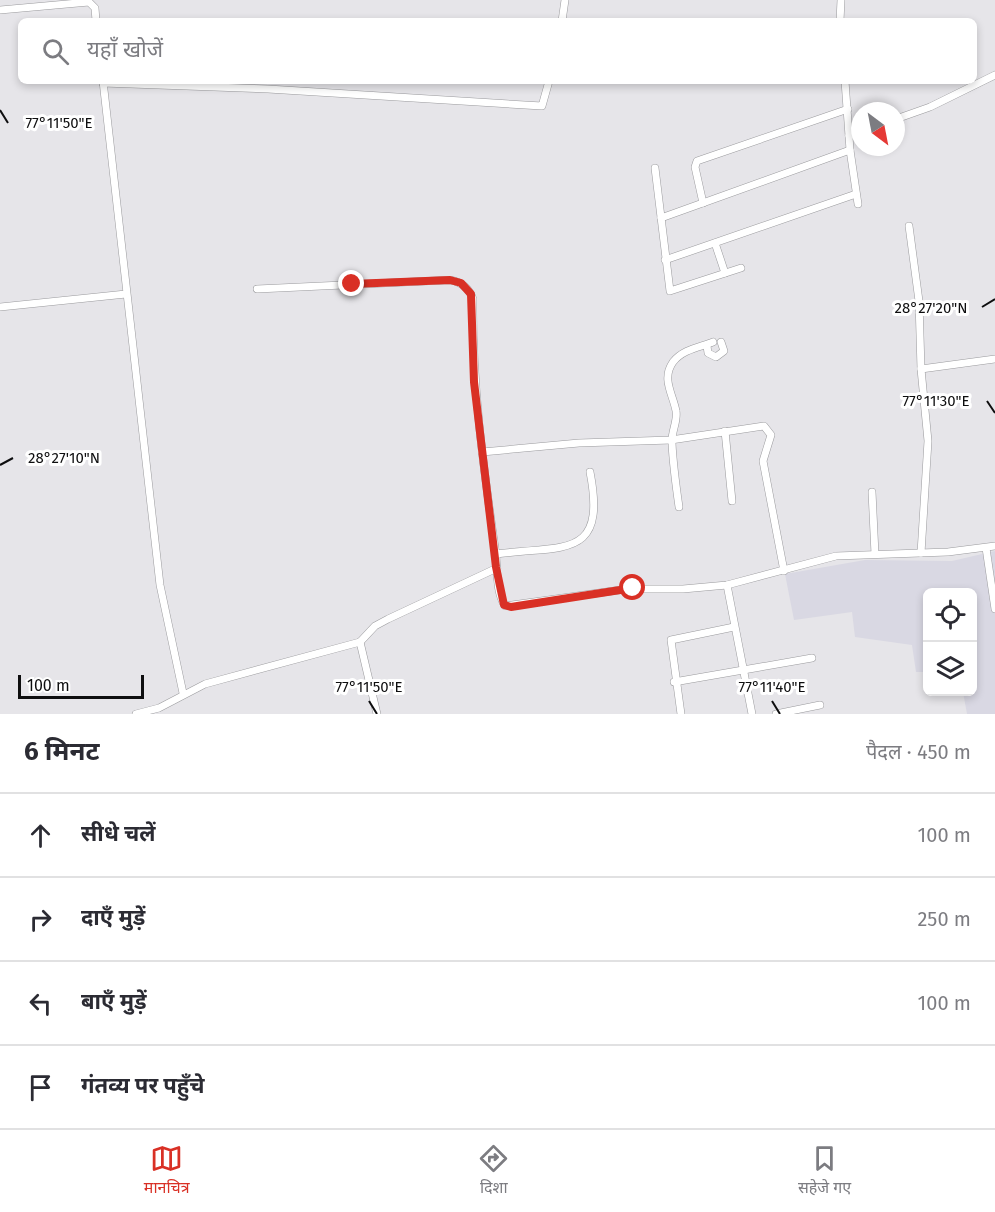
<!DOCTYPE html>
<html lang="hi">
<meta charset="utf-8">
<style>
:root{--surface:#fff;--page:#f7f7f7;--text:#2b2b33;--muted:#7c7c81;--line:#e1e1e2;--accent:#d93025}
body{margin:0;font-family:"Fira Sans","Noto Sans Devanagari",sans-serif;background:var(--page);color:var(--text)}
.controls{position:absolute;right:18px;bottom:18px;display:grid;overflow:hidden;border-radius:9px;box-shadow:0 3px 9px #0003}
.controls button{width:54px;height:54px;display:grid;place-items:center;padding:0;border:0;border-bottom:2px solid var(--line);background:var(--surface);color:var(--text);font:30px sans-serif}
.compass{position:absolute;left:851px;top:102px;width:54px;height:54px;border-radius:50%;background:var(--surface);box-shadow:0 3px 9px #0003;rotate:148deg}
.scale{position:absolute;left:18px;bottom:15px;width:126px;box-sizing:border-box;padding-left:6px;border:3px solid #0e0e0f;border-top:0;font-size:16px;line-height:21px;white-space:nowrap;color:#0e0e0f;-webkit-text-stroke:4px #fff;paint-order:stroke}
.stop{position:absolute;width:18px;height:18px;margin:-14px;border:4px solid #d93025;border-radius:50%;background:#fff}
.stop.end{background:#d93025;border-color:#fff;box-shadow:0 2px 6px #0008}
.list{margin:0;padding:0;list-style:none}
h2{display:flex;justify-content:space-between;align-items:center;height:78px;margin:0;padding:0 24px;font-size:26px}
h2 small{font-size:20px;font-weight:400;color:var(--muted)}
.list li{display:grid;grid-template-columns:39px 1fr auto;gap:18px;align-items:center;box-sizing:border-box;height:84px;padding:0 24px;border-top:2px solid var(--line)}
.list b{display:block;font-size:22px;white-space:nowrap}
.list em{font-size:20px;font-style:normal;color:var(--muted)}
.icon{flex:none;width:33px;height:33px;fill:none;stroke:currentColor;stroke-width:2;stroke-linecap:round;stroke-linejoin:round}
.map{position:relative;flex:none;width:995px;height:714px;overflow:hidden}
.search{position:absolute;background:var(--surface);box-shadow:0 3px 9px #0003;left:18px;right:18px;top:18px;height:66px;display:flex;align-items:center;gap:15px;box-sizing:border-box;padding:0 21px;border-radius:9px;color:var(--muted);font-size:22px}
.sheet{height:414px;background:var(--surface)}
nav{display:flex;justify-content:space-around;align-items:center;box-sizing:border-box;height:84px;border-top:2px solid var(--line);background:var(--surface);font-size:16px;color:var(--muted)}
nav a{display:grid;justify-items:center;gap:3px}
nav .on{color:var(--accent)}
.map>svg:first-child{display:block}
.built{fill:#d9d8e3}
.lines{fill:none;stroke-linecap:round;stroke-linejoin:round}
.minor-casing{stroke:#9a9a9d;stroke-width:8}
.minor{stroke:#fff;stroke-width:7}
.route{stroke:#d93025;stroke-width:8}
.ticks{fill:none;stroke:#0e0e0f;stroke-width:2}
.ticks-label{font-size:15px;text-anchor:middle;fill:#0e0e0f;stroke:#fff;stroke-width:6;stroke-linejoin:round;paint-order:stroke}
</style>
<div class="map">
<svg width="995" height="714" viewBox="0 0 995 714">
<rect width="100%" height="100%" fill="#e6e5e9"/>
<polygon class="built" points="995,551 995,714 967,714 963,692 972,692 972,592 928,592 927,672 916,672 912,645 855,637 852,612 794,620 785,574 865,560 952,561"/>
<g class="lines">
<g class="minor-casing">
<g id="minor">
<polyline points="0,10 89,2 95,8 96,21"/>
<polyline points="562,21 565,0"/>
<polyline points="840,21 841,0"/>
<polyline points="103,81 160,585 183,693"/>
<polyline points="845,81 850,150 858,204"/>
<polyline points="103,83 268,89 542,106 549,81"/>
<polyline points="896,119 930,107 995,75"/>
<polyline points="849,136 860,132"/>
<polyline points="655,168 670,291 741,268"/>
<polyline points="703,203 695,167 697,161 848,109"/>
<polyline points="661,218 850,150"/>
<polyline points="909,226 919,301 921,369 928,441 921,553"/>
<polyline points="715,243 725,273"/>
<polyline points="665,260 856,194"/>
<path d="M257 289 450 280C462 282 469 288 473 299 472 383 483 465 495 548 498 566 495 591 505 606L627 589H683L727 585 836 556 948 552 995 546"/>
<polyline points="0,307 126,294"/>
<polyline points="707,346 708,353 716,357 724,351 721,342"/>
<polyline points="921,369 995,359"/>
<polyline points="725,431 732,501"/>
<polyline points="482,452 579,443 671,440 764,426 771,435 763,461 784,571"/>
<polyline points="872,492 875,554"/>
<path d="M679 507C676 486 673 464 672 443 671 432 678 421 676 411 673 394 661 379 673 362 683 349 701 347 713 342"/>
<polyline points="986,548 995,609"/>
<path d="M496 554C564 545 607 560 590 472"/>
<polyline points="727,585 752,714"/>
<polyline points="360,642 375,626 388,619 497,568"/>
<polyline points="674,682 812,658"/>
<polyline points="136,714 159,708 205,684 360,642 377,714"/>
<polyline points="681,714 671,640 734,627"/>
<polyline points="776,714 820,705"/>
</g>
</g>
<use href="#minor" class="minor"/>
</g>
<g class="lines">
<polyline class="route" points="352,284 450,280 461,283 471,294 474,382 496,567 504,605 511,607 633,588"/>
</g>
<path class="ticks" d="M0 110 8 123M982 307 995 299M987 401 995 413M0 465 13 458M369 701 377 714M772 701 780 714"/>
<g class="ticks-label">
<text x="59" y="128">77°11'50"E</text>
<text x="931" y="313">28°27'20"N</text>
<text x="936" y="406">77°11'30"E</text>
<text x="64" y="463">28°27'10"N</text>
<text x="369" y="692">77°11'50"E</text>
<text x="772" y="692">77°11'40"E</text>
</g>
</svg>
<div class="controls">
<button><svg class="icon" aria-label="locate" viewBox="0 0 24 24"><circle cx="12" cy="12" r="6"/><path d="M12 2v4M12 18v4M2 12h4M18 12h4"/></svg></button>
<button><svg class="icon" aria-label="layers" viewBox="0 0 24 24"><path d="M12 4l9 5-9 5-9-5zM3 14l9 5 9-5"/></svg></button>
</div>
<svg class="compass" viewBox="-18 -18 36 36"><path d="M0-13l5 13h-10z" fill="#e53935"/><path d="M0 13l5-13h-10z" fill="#7c7c81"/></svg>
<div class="scale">100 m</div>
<div class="stop" style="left:633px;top:588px"></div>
<div class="stop end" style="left:352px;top:284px"></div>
<div class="search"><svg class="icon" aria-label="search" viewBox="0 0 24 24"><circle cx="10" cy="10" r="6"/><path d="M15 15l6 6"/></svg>यहाँ खोजें</div>
</div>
<section class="sheet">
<h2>6 मिनट<small>पैदल · 450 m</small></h2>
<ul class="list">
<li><svg class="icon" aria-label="ahead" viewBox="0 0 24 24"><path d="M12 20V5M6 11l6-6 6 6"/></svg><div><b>सीधे चलें</b></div><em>100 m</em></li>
<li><svg class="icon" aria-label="right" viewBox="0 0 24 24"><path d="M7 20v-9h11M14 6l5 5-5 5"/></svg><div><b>दाएँ मुड़ें</b></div><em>250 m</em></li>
<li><svg class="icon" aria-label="left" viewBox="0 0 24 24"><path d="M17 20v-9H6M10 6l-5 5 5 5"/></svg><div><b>बाएँ मुड़ें</b></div><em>100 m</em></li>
<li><svg class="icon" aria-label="arrive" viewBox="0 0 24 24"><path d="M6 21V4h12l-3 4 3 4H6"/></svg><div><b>गंतव्य पर पहुँचे</b></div></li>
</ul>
</section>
<nav>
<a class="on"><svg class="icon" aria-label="map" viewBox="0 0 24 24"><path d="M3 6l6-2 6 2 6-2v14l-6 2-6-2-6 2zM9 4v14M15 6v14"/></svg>मानचित्र</a>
<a><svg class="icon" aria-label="directions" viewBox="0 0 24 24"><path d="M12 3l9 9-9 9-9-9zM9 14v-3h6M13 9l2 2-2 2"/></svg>दिशा</a>
<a><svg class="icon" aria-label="saved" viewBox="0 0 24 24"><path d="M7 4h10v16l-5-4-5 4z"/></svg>सहेजे गए</a>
</nav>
